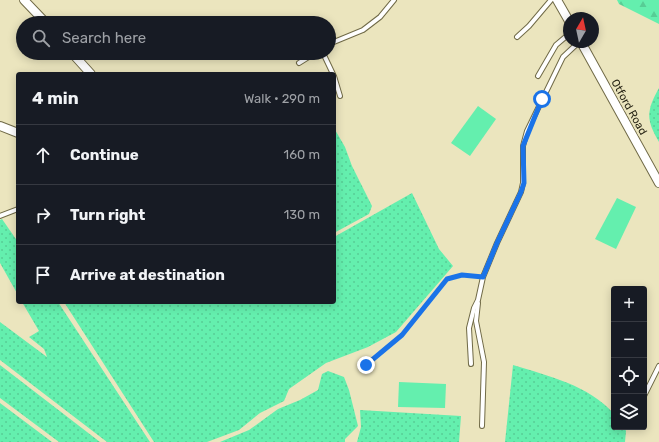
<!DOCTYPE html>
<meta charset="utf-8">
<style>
:root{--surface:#171b24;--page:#20242c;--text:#f1f3f6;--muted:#9ea1a6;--line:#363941}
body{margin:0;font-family:Rubik,sans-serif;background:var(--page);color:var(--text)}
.controls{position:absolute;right:12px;bottom:12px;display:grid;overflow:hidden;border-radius:4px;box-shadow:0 2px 10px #0003}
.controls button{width:36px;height:36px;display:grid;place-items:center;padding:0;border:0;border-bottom:1px solid var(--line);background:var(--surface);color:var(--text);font:20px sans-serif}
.compass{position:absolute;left:563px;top:12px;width:36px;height:36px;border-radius:50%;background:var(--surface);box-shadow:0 2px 10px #0003;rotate:9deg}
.stop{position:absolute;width:12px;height:12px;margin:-9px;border:3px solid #1a73e8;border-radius:50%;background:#fff}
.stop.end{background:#1a73e8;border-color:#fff;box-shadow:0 1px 4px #0008}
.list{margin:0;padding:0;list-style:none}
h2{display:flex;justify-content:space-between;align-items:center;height:52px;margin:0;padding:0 16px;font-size:17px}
h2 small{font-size:13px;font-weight:400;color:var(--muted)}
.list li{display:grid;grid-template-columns:26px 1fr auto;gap:12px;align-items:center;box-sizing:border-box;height:60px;padding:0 16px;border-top:1px solid var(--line)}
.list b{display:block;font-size:15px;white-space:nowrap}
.list em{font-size:13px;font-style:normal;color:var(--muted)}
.icon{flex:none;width:22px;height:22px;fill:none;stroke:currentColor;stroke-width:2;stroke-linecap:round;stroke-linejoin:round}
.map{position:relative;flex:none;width:659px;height:442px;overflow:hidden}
.search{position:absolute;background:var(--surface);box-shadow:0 2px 10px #0003;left:16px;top:16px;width:320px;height:44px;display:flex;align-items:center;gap:10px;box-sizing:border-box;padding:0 14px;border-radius:22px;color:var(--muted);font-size:15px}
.panel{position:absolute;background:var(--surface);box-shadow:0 2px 10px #0003;left:16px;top:72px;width:320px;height:232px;border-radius:4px}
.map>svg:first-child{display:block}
.grass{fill:url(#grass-dots)}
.forest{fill:url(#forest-firs)}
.green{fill:#64efae}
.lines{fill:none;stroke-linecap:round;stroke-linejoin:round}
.service-casing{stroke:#706a47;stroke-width:6}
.minor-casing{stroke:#706a47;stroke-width:10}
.path{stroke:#938f72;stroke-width:1.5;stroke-dasharray:3 2;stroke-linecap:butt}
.service{stroke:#fff;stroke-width:4}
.minor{stroke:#fff;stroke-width:8}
.route{stroke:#1a73e8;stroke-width:5}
.labels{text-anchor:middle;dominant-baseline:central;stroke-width:4;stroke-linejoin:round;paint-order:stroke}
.street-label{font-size:11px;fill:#272415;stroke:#ebe5be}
</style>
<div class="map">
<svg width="659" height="442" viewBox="0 0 659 442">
<defs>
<pattern id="grass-dots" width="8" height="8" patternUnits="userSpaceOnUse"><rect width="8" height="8" fill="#64efae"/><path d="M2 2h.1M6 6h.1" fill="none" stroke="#57cd95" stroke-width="1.8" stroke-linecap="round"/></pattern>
<pattern id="forest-firs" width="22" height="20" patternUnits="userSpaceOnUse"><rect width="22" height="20" fill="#64efae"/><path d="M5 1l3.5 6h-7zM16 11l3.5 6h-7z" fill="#57cd95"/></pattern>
</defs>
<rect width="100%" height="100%" fill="#ebe5be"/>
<g class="grass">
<path d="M659 88V142C646 120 646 111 659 88Z"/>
<polygon points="334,128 345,147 352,166 372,206 369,214 334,233"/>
<polygon points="412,193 439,249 453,266 396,332 368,347 326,363 289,389 284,401 260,413 239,430 207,442 154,442 64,302 334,302 334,237"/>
<polygon points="2,219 18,242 18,295 0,263 0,220"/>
<polygon points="22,302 58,302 150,442 107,442 0,360 0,322 47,357 44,349 29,337 39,331"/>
<polygon points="0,365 100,442 59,442 0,398"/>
<path d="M513 365C548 376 589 385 614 414V427H624L626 431 625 442H505Z"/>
<polygon points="328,371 344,377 349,390 358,426 345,439 345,442 220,442 249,430 278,409 300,400 318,390 322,374"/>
<polygon points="0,403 52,442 0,442"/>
<polygon points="360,410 461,416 459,442 357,442 361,427"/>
</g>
<polygon class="forest" points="617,0 659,0 659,24 619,4"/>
<g class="green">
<polygon points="478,106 496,119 470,156 451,143"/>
<polygon points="617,198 636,207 616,249 595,239"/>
<polygon points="399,382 446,384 445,408 398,407"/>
</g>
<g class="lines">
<g class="service-casing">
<g id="service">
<polyline points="517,37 529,26 551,0"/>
<polyline points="329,44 363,30 380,17 394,0"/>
<polyline points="323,53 333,74"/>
<polyline points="299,63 315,53"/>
<polyline points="334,76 340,96"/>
<polyline points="538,76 556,45 569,34"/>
<polyline points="0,216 18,209"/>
<polyline points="478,303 476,321 484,362 482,426"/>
<polyline points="471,364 469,328 474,308 478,300 483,277 497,243 521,192 523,183 523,146 527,131 563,57 579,42"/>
<polyline points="644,396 659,366"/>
</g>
</g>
<g class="minor-casing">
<g id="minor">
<polyline points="24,0 46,23"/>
<polyline points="557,0 569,21"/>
<polyline points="581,42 659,183"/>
<polyline points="72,53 91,74"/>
<polyline points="0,126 18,133"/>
</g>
</g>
<polyline class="path" points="366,365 402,335 447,279 462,275 477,276"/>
<use href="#service" class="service"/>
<use href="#minor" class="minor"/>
</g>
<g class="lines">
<polyline class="route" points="366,365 402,335 447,279 462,275 483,277 497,243 521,192 524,183 523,146 542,99"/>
</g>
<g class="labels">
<g class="street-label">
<text transform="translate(629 107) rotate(61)">Otford Road</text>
</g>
</g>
</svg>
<div class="controls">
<button>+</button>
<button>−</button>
<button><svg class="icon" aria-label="locate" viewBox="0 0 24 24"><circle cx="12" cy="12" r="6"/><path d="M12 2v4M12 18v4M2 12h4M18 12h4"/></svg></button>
<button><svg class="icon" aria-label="layers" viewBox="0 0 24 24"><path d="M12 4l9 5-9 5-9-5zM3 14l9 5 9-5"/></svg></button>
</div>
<svg class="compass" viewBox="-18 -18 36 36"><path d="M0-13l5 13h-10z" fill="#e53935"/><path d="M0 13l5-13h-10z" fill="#9ea1a6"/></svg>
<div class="stop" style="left:542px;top:99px"></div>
<div class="stop end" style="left:366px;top:365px"></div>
<div class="search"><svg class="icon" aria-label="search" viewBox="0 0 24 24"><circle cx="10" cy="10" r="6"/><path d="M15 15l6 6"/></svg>Search here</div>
<section class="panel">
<h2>4 min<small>Walk · 290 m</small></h2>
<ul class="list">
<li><svg class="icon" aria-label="ahead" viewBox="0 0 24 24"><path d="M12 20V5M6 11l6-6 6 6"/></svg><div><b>Continue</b></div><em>160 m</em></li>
<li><svg class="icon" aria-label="right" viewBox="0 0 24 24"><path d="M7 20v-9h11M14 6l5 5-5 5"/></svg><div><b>Turn right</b></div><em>130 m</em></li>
<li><svg class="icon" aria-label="arrive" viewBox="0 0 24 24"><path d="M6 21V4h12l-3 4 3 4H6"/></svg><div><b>Arrive at destination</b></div></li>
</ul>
</section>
</div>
